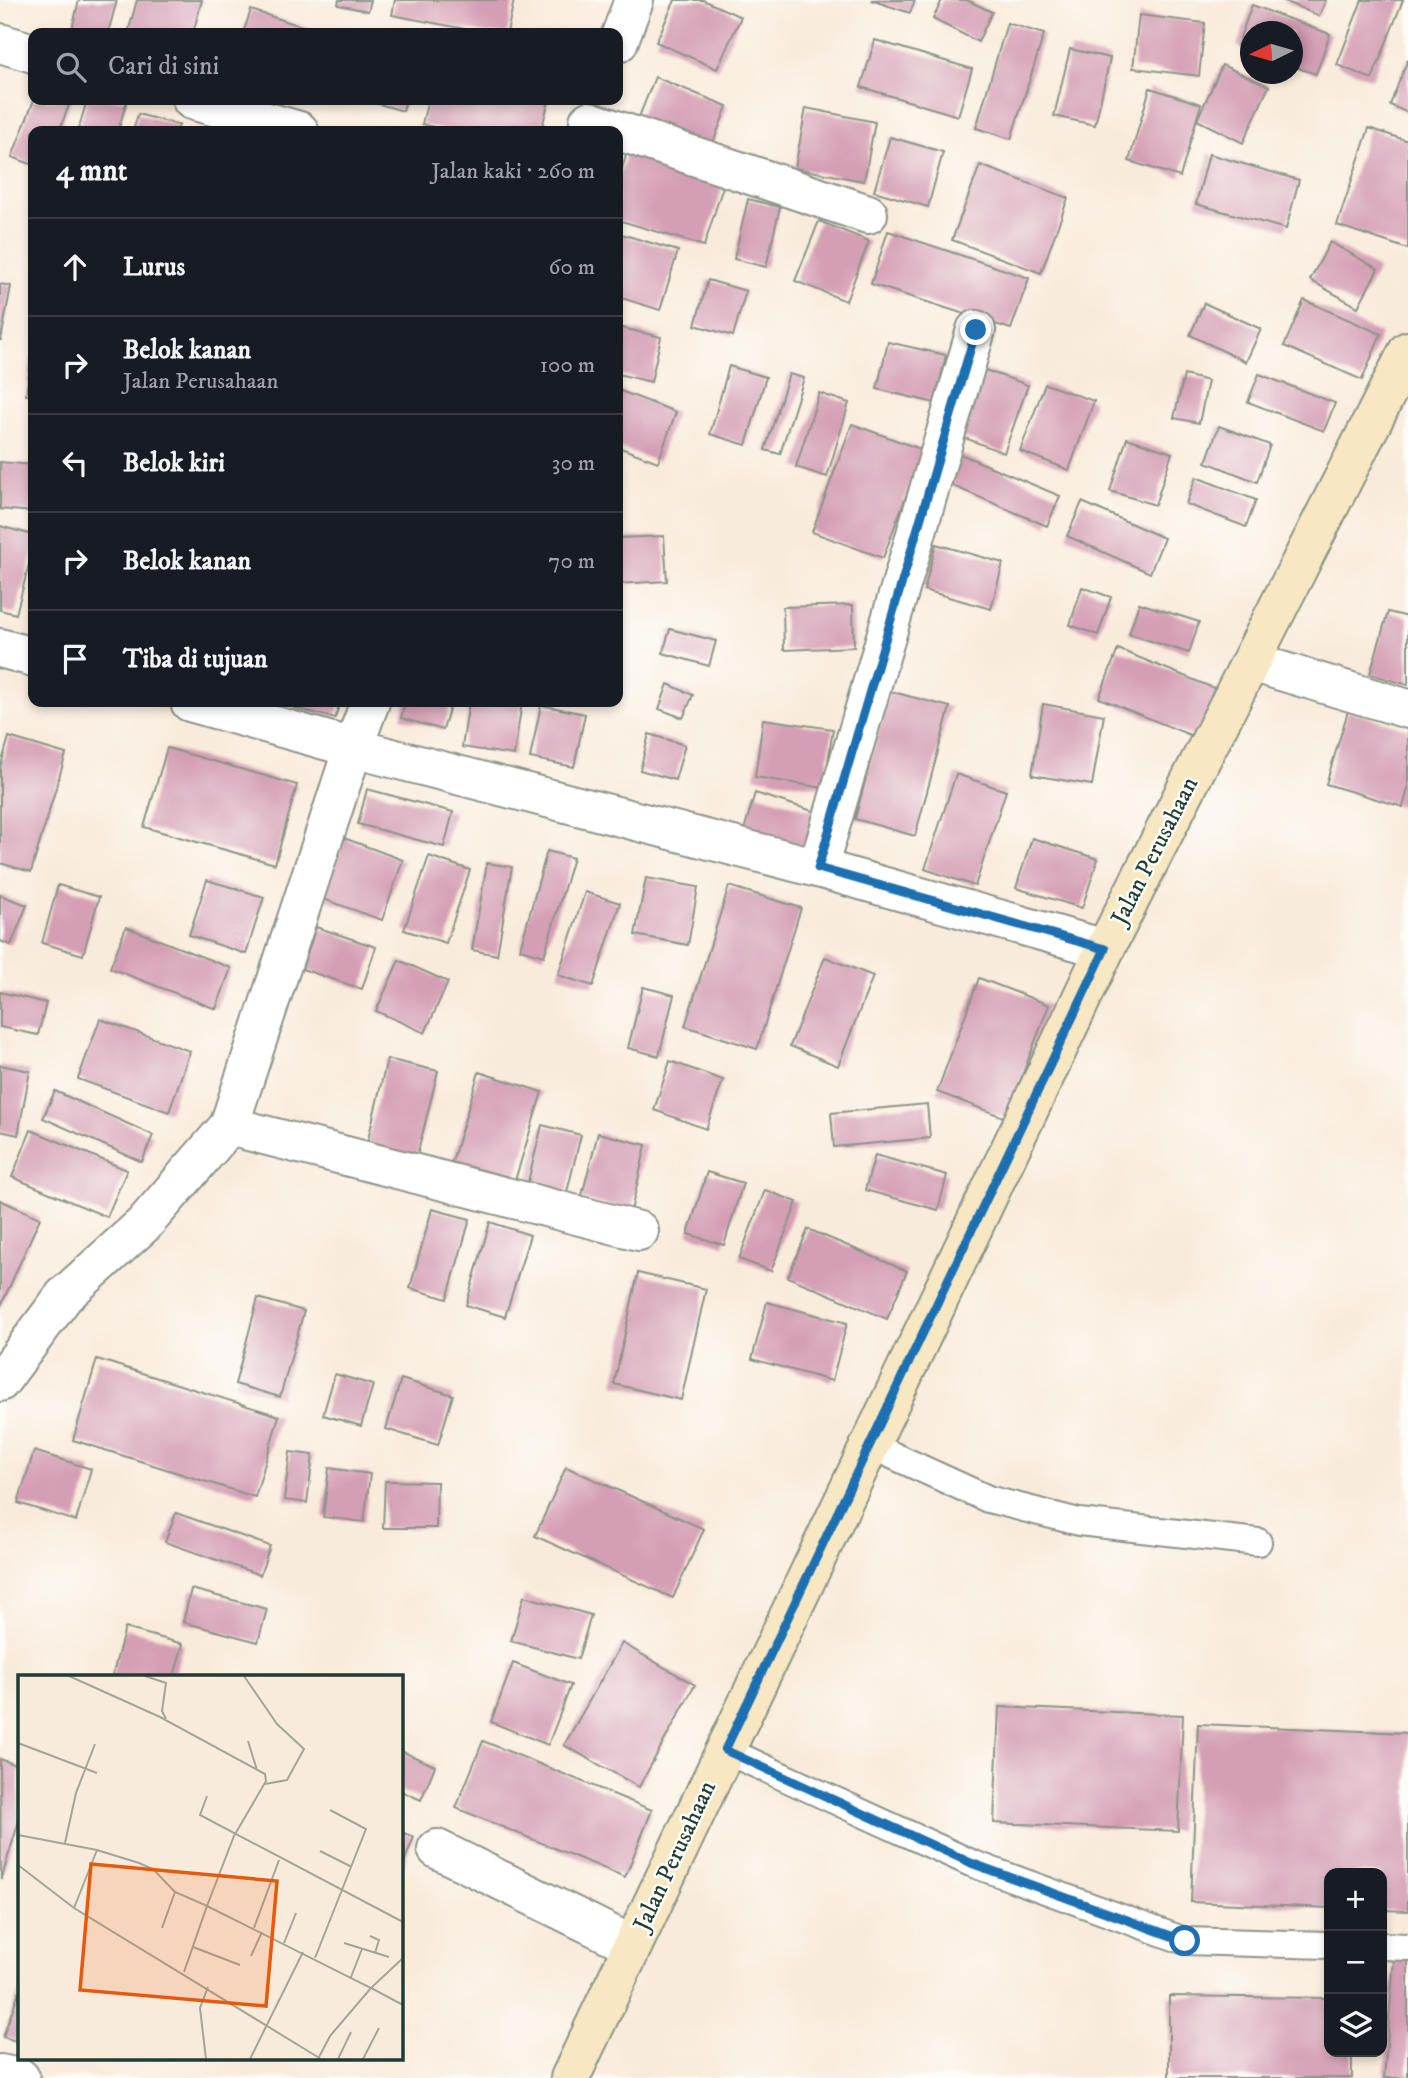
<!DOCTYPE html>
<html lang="id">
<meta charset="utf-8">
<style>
:root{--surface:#171b24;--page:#242831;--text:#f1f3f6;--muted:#9ea1a6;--line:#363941}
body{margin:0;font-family:"IM FELL DW Pica",serif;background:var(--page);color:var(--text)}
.controls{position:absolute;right:21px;bottom:21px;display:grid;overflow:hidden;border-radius:14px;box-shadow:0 4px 10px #0003}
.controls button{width:63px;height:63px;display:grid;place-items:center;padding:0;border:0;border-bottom:2px solid var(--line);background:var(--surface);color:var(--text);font:35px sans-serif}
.compass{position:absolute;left:1240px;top:21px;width:63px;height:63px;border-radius:50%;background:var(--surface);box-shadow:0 4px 10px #0003;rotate:265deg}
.stop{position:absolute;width:21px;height:21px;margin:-16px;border:5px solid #1f6fb2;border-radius:50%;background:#fff}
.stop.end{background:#1f6fb2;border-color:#fff;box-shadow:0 2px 7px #0008}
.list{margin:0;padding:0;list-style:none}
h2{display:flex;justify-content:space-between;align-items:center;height:91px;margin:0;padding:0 28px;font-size:30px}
h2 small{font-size:23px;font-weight:400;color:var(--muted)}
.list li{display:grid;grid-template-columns:46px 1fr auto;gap:21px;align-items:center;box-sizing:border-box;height:98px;padding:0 28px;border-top:2px solid var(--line)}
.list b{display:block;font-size:26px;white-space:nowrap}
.list p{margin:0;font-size:23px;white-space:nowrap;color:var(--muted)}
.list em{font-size:23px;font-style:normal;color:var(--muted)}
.icon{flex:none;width:38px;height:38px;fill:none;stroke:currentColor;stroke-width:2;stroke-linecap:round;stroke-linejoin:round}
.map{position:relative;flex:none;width:1408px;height:2078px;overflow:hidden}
.search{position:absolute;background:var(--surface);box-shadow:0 4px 10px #0003;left:28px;top:28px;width:595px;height:77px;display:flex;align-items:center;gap:18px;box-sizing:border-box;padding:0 24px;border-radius:14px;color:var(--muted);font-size:26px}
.panel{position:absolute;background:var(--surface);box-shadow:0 4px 10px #0003;left:28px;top:126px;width:595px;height:581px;border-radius:14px}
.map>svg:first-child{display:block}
.building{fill:#d49eb4}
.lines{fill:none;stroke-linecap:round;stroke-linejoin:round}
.lane-casing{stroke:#8c9488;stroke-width:30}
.street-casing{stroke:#8c9488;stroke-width:42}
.secondary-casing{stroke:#8c9488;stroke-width:42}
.lane{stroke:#fff;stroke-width:26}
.street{stroke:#fff;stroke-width:38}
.secondary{stroke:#f7e8c3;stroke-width:38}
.route{stroke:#1f6fb2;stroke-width:9}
.labels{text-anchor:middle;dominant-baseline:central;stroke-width:5;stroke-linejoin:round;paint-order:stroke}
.street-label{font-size:24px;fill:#1f3d34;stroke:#fdfcf7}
.inset-road{fill:none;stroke:#a2a598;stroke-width:2}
.view{fill:#e8590c;fill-opacity:0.15;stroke:#e8590c;stroke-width:3.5}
.inset-edge{fill:none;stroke:#1f3d34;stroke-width:3.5}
</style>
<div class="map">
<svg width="1408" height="2078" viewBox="0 0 1408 2078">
<rect width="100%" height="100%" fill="#fdfcf7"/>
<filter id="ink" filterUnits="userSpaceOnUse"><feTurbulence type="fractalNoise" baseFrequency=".0143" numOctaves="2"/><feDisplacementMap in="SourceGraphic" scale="14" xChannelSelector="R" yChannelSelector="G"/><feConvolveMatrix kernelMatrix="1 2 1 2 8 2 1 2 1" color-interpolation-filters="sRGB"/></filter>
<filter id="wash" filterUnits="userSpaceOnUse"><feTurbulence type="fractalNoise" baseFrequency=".00686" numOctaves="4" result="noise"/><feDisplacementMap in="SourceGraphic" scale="28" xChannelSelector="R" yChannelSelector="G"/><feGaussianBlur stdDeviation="1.57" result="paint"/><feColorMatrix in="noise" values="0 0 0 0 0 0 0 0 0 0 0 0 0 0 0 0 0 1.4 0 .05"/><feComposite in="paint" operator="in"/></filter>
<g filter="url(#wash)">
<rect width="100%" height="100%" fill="#f9ebdb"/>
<g id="blocks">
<g class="building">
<polygon points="79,0 117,0 108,33 71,33"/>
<polygon points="137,0 202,0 193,33 128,33"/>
<polygon points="339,0 371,0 368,11 338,5"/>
<polygon points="395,0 514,0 507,33 486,33 392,15"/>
<polygon points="675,0 703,0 741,17 717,69 656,42"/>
<polygon points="871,0 915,0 910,13"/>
<polygon points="942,0 967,0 992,12 978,42 933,19"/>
<polygon points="1282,0 1326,0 1319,16"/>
<polygon points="1362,0 1403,0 1372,79 1337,65"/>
<polygon points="1252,5 1330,34 1316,74 1292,66 1292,32 1250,32 1250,51 1237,46"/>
<polygon points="251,10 317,31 317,33 243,33"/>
<polygon points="1139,15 1205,23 1199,76 1133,68"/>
<polygon points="1007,23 1044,34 1011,139 976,128"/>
<polygon points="875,40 972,69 958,116 861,87"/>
<polygon points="1070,49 1110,58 1095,125 1054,116"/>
<polygon points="1408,59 1408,113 1390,105"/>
<polygon points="1222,65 1269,86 1243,143 1197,120"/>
<polygon points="655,77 727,106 710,151 637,122"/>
<polygon points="1150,88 1201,104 1180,177 1129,161"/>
<polygon points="34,100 71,100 59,131 33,131 33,165 12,157"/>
<polygon points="87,100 127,100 118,131 78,131"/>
<polygon points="365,100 406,100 403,111"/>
<polygon points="428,100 549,100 541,131 447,131 422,124"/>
<polygon points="806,108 875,122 864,181 795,168"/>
<polygon points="138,114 179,125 177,131 133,131"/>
<polygon points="1369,128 1408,141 1408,249 1337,225"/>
<polygon points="890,137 943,152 928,207 874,191"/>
<polygon points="627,152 724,183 704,246 618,220 618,182"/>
<polygon points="1209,154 1299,180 1286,229 1196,204"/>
<polygon points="980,165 1068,198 1041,273 952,240"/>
<polygon points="748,199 780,207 766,267 734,259"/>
<polygon points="819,221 869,241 846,301 795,281"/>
<polygon points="888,231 1029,278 1011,329 871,284"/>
<polygon points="618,233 678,251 660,310 618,297"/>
<polygon points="1330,242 1378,269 1358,307 1310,280"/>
<polygon points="708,280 746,291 733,336 695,325"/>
<polygon points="0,284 11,286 1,340 0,340"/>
<polygon points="1304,300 1381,334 1362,380 1284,346"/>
<polygon points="1204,303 1261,329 1246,362 1190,335"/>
<polygon points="618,327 661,337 651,382 618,374"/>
<polygon points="888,342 946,355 935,403 877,389"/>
<polygon points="32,353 33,353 33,396 26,395"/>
<polygon points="729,366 766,377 746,445 710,434"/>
<polygon points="979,368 1028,385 1004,453 957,435"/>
<polygon points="789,374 804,378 780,454 765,450"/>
<polygon points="1259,374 1335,403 1324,431 1248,402"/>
<polygon points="1184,375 1208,381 1199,423 1174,418"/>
<polygon points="1045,384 1094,401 1069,470 1020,451"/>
<polygon points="618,390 676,412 658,462 618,447"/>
<polygon points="819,393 849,403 827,477 796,467"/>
<polygon points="852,424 923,450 883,558 812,532"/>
<polygon points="1219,426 1270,445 1257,482 1206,462"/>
<polygon points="1127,438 1172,453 1155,505 1110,491"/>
<polygon points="958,453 1060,496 1047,526 946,483"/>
<polygon points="0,462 33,465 33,512 0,509"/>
<polygon points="1196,477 1256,500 1246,527 1186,504"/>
<polygon points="1082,502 1164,538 1150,573 1067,536"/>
<polygon points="0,526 33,535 33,549 16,614 0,610"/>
<polygon points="664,536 667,581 618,584 618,538"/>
<polygon points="936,544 1003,563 991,609 924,590"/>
<polygon points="1082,587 1111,597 1098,635 1070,625"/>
<polygon points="1139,603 1199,622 1189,653 1129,634"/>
<polygon points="853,605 854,647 784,650 783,607"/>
<polygon points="1388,612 1408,617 1408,685 1370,674"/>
<polygon points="670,629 716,641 709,666 663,653"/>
<polygon points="1118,649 1221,691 1202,740 1099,698"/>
<polygon points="668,684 693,695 683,718 659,709"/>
<polygon points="889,691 950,707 915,836 855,819"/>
<polygon points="296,702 340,702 335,718 294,708"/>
<polygon points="405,702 451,702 443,730 401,718"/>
<polygon points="469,702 522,702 514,755 462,747"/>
<polygon points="1043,704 1104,715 1092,785 1032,775"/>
<polygon points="541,705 585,714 574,767 530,758"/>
<polygon points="1348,711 1408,729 1408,789 1403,807 1326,784"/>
<polygon points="763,719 833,729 824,788 755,777"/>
<polygon points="649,734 685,745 675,780 640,770"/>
<polygon points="9,737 66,754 31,872 0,863 0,768"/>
<polygon points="167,748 297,785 275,864 144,827"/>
<polygon points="956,774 1006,791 975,886 925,869"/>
<polygon points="367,789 453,812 444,847 358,824"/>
<polygon points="755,793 816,812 806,848 744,830"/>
<polygon points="344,838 403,860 382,920 323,899"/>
<polygon points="1032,838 1098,859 1082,908 1016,888"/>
<polygon points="547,851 573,858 544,956 520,949"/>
<polygon points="429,856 470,870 446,943 404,930"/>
<polygon points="487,863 512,867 497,955 472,950"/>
<polygon points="646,878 698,887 688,945 635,935"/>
<polygon points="207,880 264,897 246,954 189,935"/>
<polygon points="58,885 99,897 83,955 42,943"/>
<polygon points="729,886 801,908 757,1049 685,1026"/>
<polygon points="585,892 620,903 593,986 558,975"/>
<polygon points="0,895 27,905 11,945 0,941"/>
<polygon points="126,927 231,968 216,1009 110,968"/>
<polygon points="316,927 376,947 362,989 302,969"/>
<polygon points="825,957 873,976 838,1066 790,1046"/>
<polygon points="399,960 448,982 425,1033 376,1011"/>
<polygon points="979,978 1049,1005 1006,1118 937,1092"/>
<polygon points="643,987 674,995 659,1056 628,1048"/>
<polygon points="0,992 46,1003 38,1035 0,1027"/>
<polygon points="100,1019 190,1051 169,1112 78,1079"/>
<polygon points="387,1059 438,1071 415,1164 365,1152"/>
<polygon points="670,1061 723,1080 706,1129 654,1110"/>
<polygon points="0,1065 30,1071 18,1135 0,1131"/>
<polygon points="479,1072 542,1092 513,1187 450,1168"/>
<polygon points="55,1091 153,1135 142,1162 43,1118"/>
<polygon points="927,1104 930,1138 834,1147 831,1113"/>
<polygon points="542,1125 581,1135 567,1192 528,1182"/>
<polygon points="31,1130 127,1170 107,1217 12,1177"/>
<polygon points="598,1133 646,1145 631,1211 581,1199"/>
<polygon points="875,1155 947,1175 938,1210 865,1190"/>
<polygon points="707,1172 743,1183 724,1245 688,1234"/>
<polygon points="765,1190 797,1202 771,1271 739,1259"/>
<polygon points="0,1200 40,1218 0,1308"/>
<polygon points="432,1209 470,1219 447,1299 410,1288"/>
<polygon points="490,1222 530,1235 505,1317 466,1305"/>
<polygon points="808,1229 907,1271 887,1319 788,1277"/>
<polygon points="638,1273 706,1289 681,1400 614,1384"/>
<polygon points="258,1298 304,1311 280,1397 235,1384"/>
<polygon points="767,1302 847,1323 832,1381 752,1359"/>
<polygon points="97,1359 279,1416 255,1497 73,1440"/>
<polygon points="335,1374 373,1385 361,1426 323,1415"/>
<polygon points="401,1379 453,1395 438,1445 386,1429"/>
<polygon points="34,1451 91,1469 76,1521 18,1503"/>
<polygon points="290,1452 313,1455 307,1503 284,1500"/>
<polygon points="566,1467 704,1529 673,1598 535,1536"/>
<polygon points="329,1468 370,1474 364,1522 323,1517"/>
<polygon points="385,1481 437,1482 436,1528 383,1528"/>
<polygon points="176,1513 270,1546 260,1575 165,1542"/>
<polygon points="191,1589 267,1609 258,1642 183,1622"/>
<polygon points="524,1596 591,1615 578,1659 511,1641"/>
<polygon points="125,1628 183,1644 174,1677 112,1677"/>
<polygon points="622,1643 695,1685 639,1787 564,1745"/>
<polygon points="513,1663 571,1685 548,1745 491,1722"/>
<polygon points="999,1707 1183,1715 1178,1831 994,1823"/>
<polygon points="1198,1724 1408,1733 1408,1911 1382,1910 1382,1873 1329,1873 1329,1908 1191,1902"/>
<polygon points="483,1741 652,1810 625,1877 456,1808"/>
<polygon points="401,1751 435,1766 421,1800 401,1791"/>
<polygon points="0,1759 19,1766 19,1821 1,1880"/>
<polygon points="401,1832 414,1837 401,1870"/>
<polygon points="1394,1959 1408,1961 1408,2078 1384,2078"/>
<polygon points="19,1991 19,2042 3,2037"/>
<polygon points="1169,1996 1329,1998 1329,2052 1352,2052 1352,2078 1169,2078"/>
</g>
</g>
</g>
<g filter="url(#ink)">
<use href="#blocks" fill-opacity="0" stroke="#8c9488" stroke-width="2"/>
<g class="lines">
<g class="lane-casing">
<g id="lane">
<polyline points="870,1445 988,1499 1079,1522 1258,1542"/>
<polyline points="725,1750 971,1863 1185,1941 1329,1945"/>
<polyline points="1382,1946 1408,1947"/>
</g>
</g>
<g class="street-casing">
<g id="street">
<polyline points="0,43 33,53"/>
<polyline points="618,43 634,0"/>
<polyline points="192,100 299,131"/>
<polyline points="589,121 868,214"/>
<polyline points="0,648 33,657"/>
<polyline points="1251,662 1408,709"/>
<polyline points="370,702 353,748 818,868 1105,949"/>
<polyline points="818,868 976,330"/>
<polyline points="229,1126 639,1231"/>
<polyline points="0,1382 64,1296 144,1224 229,1126 353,748 190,702"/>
<polyline points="437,1849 632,1945"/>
<polyline points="0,2074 20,2078"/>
</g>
</g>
<g class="secondary-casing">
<polyline id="secondary" points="570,2078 1105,949 1408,351"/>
</g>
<use href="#lane" class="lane"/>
<use href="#street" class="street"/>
<use href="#secondary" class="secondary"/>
</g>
</g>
<g class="lines" filter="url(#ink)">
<polyline class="route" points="976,330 818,868 1105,949 725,1750 971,1863 1185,1941"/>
</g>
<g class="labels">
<g class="street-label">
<text transform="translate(1155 851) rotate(-63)">Jalan Perusahaan</text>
<text transform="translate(675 1856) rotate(-65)">Jalan Perusahaan</text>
</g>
</g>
<g transform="translate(18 1675)">
<rect width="385" height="385" fill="#f9ebdb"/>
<path class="inset-road" d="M127 1 148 8 144 36 148 44M226 1 259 49 286 74 269 105 247 109M230 66 239 95M0 68 79 98M189 121 182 140 385 247M0 160 79 175 121 188 135 194 157 217 189 231 216 161 248 106 247 99 142 42 51 1M47 168 58 118 77 69M302 176 334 192M0 190 56 233 303 384M56 233 79 175M144 253 157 217M236 253 261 185M352 261 361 265 357 278M266 268 278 238M326 268 371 282M175 272 222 290M233 281 244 257M297 283 348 154 312 135M385 283 353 313 385 330M166 297 189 231 353 313 312 361 300 384M333 302 344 274M188 384 182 333 190 312M232 384 285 277M320 384 333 357M345 384 361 353"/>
<path class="view" d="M73 189 259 206 248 331 62 315Z"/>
<rect width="385" height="385" class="inset-edge"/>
</g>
</svg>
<div class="controls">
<button>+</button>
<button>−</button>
<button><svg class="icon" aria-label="layers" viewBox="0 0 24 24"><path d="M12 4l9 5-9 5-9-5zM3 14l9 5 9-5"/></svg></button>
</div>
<svg class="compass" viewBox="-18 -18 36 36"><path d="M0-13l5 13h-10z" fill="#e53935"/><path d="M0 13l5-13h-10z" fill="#9ea1a6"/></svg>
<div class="stop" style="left:1185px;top:1941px"></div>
<div class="stop end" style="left:976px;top:330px"></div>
<div class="search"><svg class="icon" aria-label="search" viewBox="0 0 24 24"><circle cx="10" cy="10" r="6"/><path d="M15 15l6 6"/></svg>Cari di sini</div>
<section class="panel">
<h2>4 mnt<small>Jalan kaki · 260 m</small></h2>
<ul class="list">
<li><svg class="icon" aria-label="ahead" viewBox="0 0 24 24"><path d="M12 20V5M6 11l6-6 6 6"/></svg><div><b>Lurus</b></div><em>60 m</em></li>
<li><svg class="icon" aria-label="right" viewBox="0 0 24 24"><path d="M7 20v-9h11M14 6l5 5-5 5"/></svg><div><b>Belok kanan</b><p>Jalan Perusahaan</p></div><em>100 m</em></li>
<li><svg class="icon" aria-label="left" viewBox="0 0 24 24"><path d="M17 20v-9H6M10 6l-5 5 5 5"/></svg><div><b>Belok kiri</b></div><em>30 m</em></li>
<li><svg class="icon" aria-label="right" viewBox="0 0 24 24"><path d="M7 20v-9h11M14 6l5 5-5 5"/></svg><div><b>Belok kanan</b></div><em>70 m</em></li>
<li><svg class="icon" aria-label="arrive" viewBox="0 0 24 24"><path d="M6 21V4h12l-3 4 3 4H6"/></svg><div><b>Tiba di tujuan</b></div></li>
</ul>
</section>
</div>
